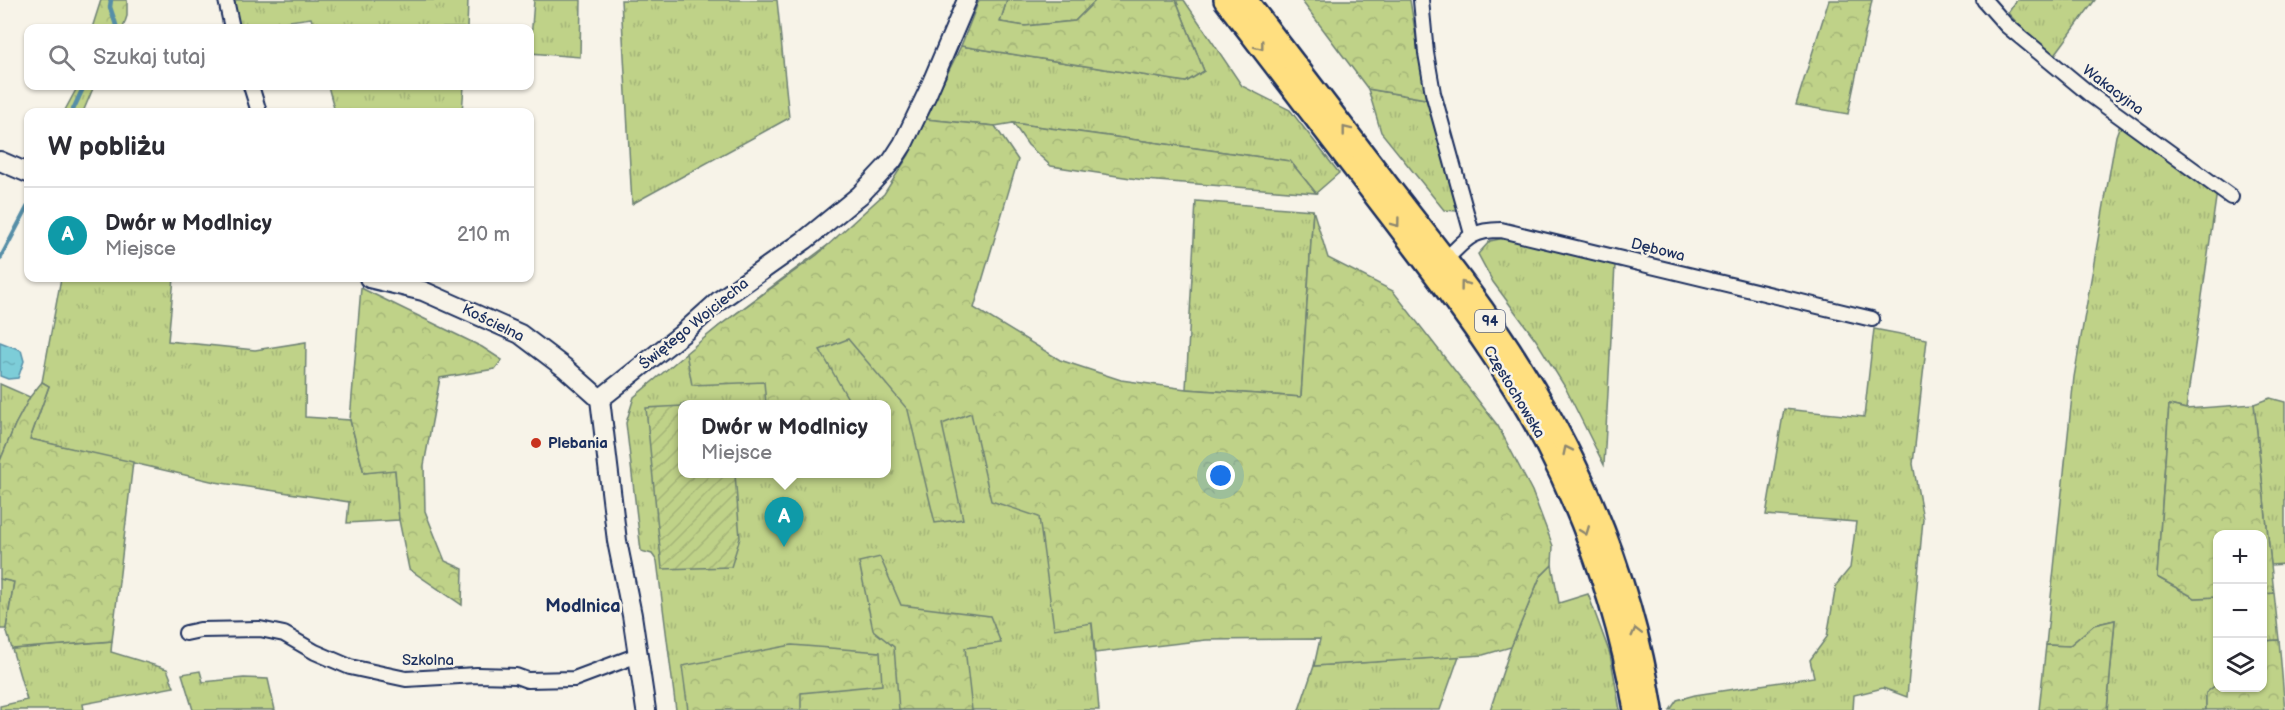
<!DOCTYPE html>
<html lang="pl">
<meta charset="utf-8">
<style>
:root{--surface:#fff;--page:#f7f7f7;--text:#2b2b33;--muted:#7c7c81;--line:#e1e1e2;--accent:#d93025}
body{margin:0;font-family:"Balsamiq Sans",sans-serif;background:var(--page);color:var(--text)}
.controls{position:absolute;right:18px;bottom:18px;display:grid;overflow:hidden;border-radius:12px;box-shadow:0 2px 4px #0004}
.controls button{width:54px;height:54px;display:grid;place-items:center;padding:0;border:0;border-bottom:2px solid var(--line);background:var(--surface);color:var(--text);font:30px sans-serif}
.you{position:absolute;left:1221px;top:476px;width:21px;height:21px;margin:-15px;border:4px solid #fff;border-radius:50%;background:#1a73e8;box-shadow:0 0 0 9px #1a73e833}
.badge{display:grid;place-items:center;width:39px;height:39px;border-radius:50%;background:var(--accent);color:#fff;font-size:20px;font-weight:700}
.pin{position:absolute;translate:-50% -50px;filter:drop-shadow(0 2px 3px #0008)}
.pin::after{content:'';position:absolute;top:32px;width:21px;height:18px;background:inherit;clip-path:polygon(0 0,100% 0,50% 100%)}
.popup{position:absolute;left:678px;top:400px;width:213px;height:78px;box-sizing:border-box;display:grid;place-content:center;border-radius:12px;background:var(--surface);filter:drop-shadow(0 2px 4px #0005);font-size:20px;white-space:nowrap;color:var(--muted)}
.popup b{font-size:22px;color:var(--text)}
.popup::after{content:'';position:absolute;left:50%;top:100%;margin-left:-12px;border:12px solid transparent;border-top-color:var(--surface)}
.list{margin:0;padding:0;list-style:none}
h2{display:flex;justify-content:space-between;align-items:center;height:78px;margin:0;padding:0 24px;font-size:26px}
h2 small{font-size:20px;font-weight:400;color:var(--muted)}
.list li{display:grid;grid-template-columns:39px 1fr auto;gap:18px;align-items:center;box-sizing:border-box;height:96px;padding:0 24px;border-top:2px solid var(--line)}
.list b{display:block;font-size:22px;white-space:nowrap}
.list p{margin:0;font-size:20px;white-space:nowrap;color:var(--muted)}
.list em{font-size:20px;font-style:normal;color:var(--muted)}
.icon{flex:none;width:33px;height:33px;fill:none;stroke:currentColor;stroke-width:2;stroke-linecap:round;stroke-linejoin:round}
.map{position:relative;flex:none;width:2285px;height:710px;overflow:hidden}
.search{position:absolute;background:var(--surface);box-shadow:0 2px 4px #0004;left:24px;top:24px;width:510px;height:66px;display:flex;align-items:center;gap:15px;box-sizing:border-box;padding:0 21px;border-radius:12px;color:var(--muted);font-size:22px}
.panel{position:absolute;background:var(--surface);box-shadow:0 2px 4px #0004;left:24px;top:108px;width:510px;height:174px;border-radius:12px}
.map>svg:first-child{display:block}
.grass{fill:url(#grass-tufts);stroke:#6d8073;stroke-width:1.5;fill-rule:evenodd}
.forest{fill:url(#forest-crowns);stroke:#6d8073;stroke-width:1.5}
.garden{fill:url(#garden-furrows);stroke:#6d8073;stroke-width:1.5}
.water{fill:url(#water-ripples);stroke:#568ea7;stroke-width:1.5}
.lines{fill:none;stroke-linecap:round;stroke-linejoin:round}
.stream{stroke:#568ea7;stroke-width:4.5}
.street-casing{stroke:#1b2f5e;stroke-width:18}
.secondary-casing{stroke:#1b2f5e;stroke-width:22}
.primary-casing{stroke:#1b2f5e;stroke-width:26}
.street{stroke:#f7f3e8;stroke-width:14}
.secondary{stroke:#f7f3e8;stroke-width:18}
.primary{stroke:#ffdf80;stroke-width:21}
.oneway{stroke:#8d876f}
.poi-dot{fill:#c8321e;stroke:#f7f3e8;stroke-width:2}
.labels{text-anchor:middle;dominant-baseline:central;stroke-width:5;stroke-linejoin:round;paint-order:stroke}
.shield{fill:#f7f3e8;stroke:#5d6a87;stroke-width:1.5}
.shield-label{font-size:14px;font-weight:bold;fill:#1b2f5e}
.street-label{font-size:15px;fill:#1b2f5e;stroke:#f7f3e8}
.poi-label{font-size:15px;font-weight:bold;fill:#1b2f5e;stroke:#f7f3e8;text-anchor:start}
.quarter-label{font-size:18px;font-weight:bold;fill:#1b2f5e;stroke:#f7f3e8}
</style>
<div class="map">
<svg width="2285" height="710" viewBox="0 0 2285 710">
<defs>
<pattern id="grass-tufts" width="24" height="20" patternUnits="userSpaceOnUse" patternTransform="scale(1.5)"><rect width="24" height="20" fill="#bfd288"/><path d="M3 7l-1-3M5 7V3M7 7l1-3M15 17l-1-3M17 17v-4M19 17l1-3" fill="none" stroke="#a4b578"/></pattern>
<pattern id="forest-crowns" width="20" height="18" patternUnits="userSpaceOnUse" patternTransform="scale(1.5)"><rect width="20" height="18" fill="#bfd288"/><path d="M2 6a3 3 0 1 1 6 0M12 15a3 3 0 1 1 6 0" fill="none" stroke="#a4b578"/></pattern>
<pattern id="garden-furrows" width="10" height="10" patternUnits="userSpaceOnUse" patternTransform="scale(1.5)"><rect width="10" height="10" fill="#bfd288"/><path d="M-1 1l2-2M0 10L10 0M9 11l2-2" fill="none" stroke="#a4b578"/></pattern>
<pattern id="water-ripples" width="26" height="14" patternUnits="userSpaceOnUse" patternTransform="scale(1.5)"><rect width="26" height="14" fill="#7dcdd8"/><path d="M2 4q2-2 4 0t4 0M15 11q2-2 4 0t4 0" fill="none" stroke="#6bb0bc"/></pattern>
</defs>
<rect width="100%" height="100%" fill="#f7f3e8"/>
<filter id="ink" filterUnits="userSpaceOnUse"><feTurbulence type="fractalNoise" baseFrequency=".0167" numOctaves="2"/><feDisplacementMap in="SourceGraphic" scale="12" xChannelSelector="R" yChannelSelector="G"/><feConvolveMatrix kernelMatrix="1 2 1 2 8 2 1 2 1" color-interpolation-filters="sRGB"/></filter>
<g filter="url(#ink)">
<g class="grass">
<polygon points="233,0 468,0 467,28 314,28 311,18 240,28"/>
<polygon points="534,0 581,0 580,57 530,53"/>
<polygon points="621,0 777,0 789,118 632,204"/>
<polygon points="1007,0 1096,0 1075,21 1025,26 1000,22"/>
<polygon points="1176,0 1184,0 1242,86 1290,110 1339,173 1316,193 1290,161 1013,123 995,126 925,119 961,46 1186,82 1204,71"/>
<polygon points="2017,0 2095,0 2051,60 2008,13"/>
<polygon points="78,86 94,86 83,112 64,112"/>
<polygon points="328,86 464,86 462,112 335,112"/>
<polygon points="1368,89 1426,99 1469,212 1444,210 1381,132"/>
<polygon points="2121,122 2217,191 2186,409 2169,405 2157,577 2195,598 2217,597 2217,684 2206,693 2206,710 2107,710 2115,620 2094,625 2069,646 2046,645 2074,377 2116,136"/>
<polygon points="1196,201 1313,210 1301,397 1186,389"/>
<polygon points="1504,238 1615,265 1604,465 1565,387 1536,340 1493,282 1478,254 1490,241"/>
<path d="M828 245 1078 456 1099 710H676L657 561 652 554 641 551 626 423 634 397 719 326ZM682 404H886V474H682Z"/>
<polygon points="61,278 174,278 168,341 255,350 306,342 305,417 350,420 364,473 395,469 399,520 347,523 349,502 215,482 30,439 49,386 42,382"/>
<polygon points="1874,329 1927,339 1913,464 1923,519 1907,697 1883,688 1854,695 1853,710 1670,710 1677,700 1695,695 1814,677 1810,660 1827,637 1836,585 1850,568 1856,522 1766,515 1784,409 1864,417"/>
<polygon points="0,384 30,397 15,425 0,461"/>
<polygon points="2270,398 2285,402 2285,564 2271,565 2254,404"/>
<polygon points="1552,565 1559,603 1588,594 1610,654 1620,710 1490,710 1511,647 1540,577"/>
<polygon points="0,579 14,582 6,629 0,629"/>
<polygon points="2274,593 2279,640 2263,641 2263,594"/>
<polygon points="112,641 111,652 167,669 174,687 83,704 84,710 0,710 0,706 27,700 12,649"/>
<polygon points="1459,656 1440,710 1299,710 1314,666"/>
<polygon points="200,671 203,682 244,678 268,679 275,710 193,710 182,674"/>
</g>
<g class="forest">
<polygon points="101,0 127,0 127,16 123,28 92,28"/>
<polygon points="979,0 1007,0 1000,22 1025,26 1075,21 1096,0 1176,0 1204,71 1186,82 961,46"/>
<polygon points="1301,0 1410,0 1426,99 1368,89"/>
<polygon points="1829,0 1872,0 1848,114 1796,105"/>
<polygon points="925,119 995,126 1018,160 974,308 1060,360 1121,380 1186,389 1301,397 1313,210 1328,258 1393,291 1498,426 1532,491 1553,546 1552,565 1540,577 1511,647 1483,655 1314,666 1320,639 1206,640 1095,653 1092,623 1054,629 1039,517 991,501 971,413 942,424 963,519 935,523 908,410 848,339 820,350 851,404 766,404 764,382 692,385 686,353 719,326 817,255 884,194 909,155"/>
<polygon points="1013,123 1290,161 1316,193 1144,180 1051,166 1028,145"/>
<polygon points="361,288 482,347 502,360 495,369 440,378 424,465 425,511 445,561 463,569 462,605 409,569 399,520 395,470 364,473 350,420"/>
<polygon points="42,382 49,386 30,439 133,462 112,641 12,649 6,629 14,582 0,579 0,461 15,425 30,397"/>
<polygon points="2254,404 2274,593 2263,594 2262,534 2218,534 2217,597 2195,598 2157,577 2169,405 2186,409"/>
<polygon points="880,557 901,605 990,616 1001,643 965,648 972,710 899,710 894,647 873,630 859,562"/>
<polygon points="2115,620 2107,710 2039,710 2046,645 2069,646 2094,625"/>
<polygon points="2279,640 2285,710 2206,710 2206,693 2217,684 2218,688 2262,688 2263,641"/>
<polygon points="792,645 880,652 882,685 801,693 801,710 688,710 682,666"/>
</g>
<polygon class="garden" points="682,406 682,474 735,474 740,538 731,567 662,569 646,408"/>
<polygon class="water" points="0,342 21,350 24,361 18,378 8,379 0,376"/>
<g class="lines">
<g class="stream">
<polyline points="111,0 110,7 117,28"/>
<polyline points="72,112 84,86"/>
<polyline points="0,259 28,206"/>
</g>
<g class="street-casing">
<g id="street">
<polyline points="226,0 232,28"/>
<polyline points="1421,0 1426,53 1433,93 1472,234"/>
<polyline points="1984,0 2006,25 2092,96 2231,197"/>
<polyline points="251,86 259,112"/>
<path d="M1445 260C1466 240 1470 230 1501 230L1872 319"/>
<polyline points="186,633 200,630 260,629 284,634 315,652 350,667 406,679 477,675 516,676 527,680 574,679 638,655"/>
</g>
</g>
<g class="secondary-casing">
<g id="secondary">
<polyline points="0,161 28,173"/>
<polyline points="369,278 423,291 520,334 565,368 600,399"/>
<polyline points="600,399 682,334 720,300 805,240 860,195 892,161 903,144 927,94 967,0"/>
<polyline points="600,399 617,541 632,615 646,710"/>
</g>
</g>
<g class="primary-casing">
<g id="primary">
<path d="M1225 0C1282 74 1339 149 1396 223 1449 293 1503 362 1544 440 1588 525 1619 616 1635 710"/>
<path d="M1246 0C1293 62 1341 124 1389 187 1435 246 1483 305 1522 369 1587 473 1633 589 1652 710"/>
</g>
</g>
<use href="#street" class="street"/>
<use href="#secondary" class="secondary"/>
<use href="#primary" class="primary"/>
</g>
<defs><path id="oneway-chevron" d="M-2-3.5L2.5 0L-2 3.5" fill="none" stroke-width="1.6" stroke-linecap="round" stroke-linejoin="round" transform="scale(1.5)"/></defs>
<g class="oneway">
<use href="#oneway-chevron" transform="translate(1260 46) rotate(52)"/>
<use href="#oneway-chevron" transform="translate(1346 130) rotate(-128)"/>
<use href="#oneway-chevron" transform="translate(1396 223) rotate(53)"/>
<use href="#oneway-chevron" transform="translate(1464 285) rotate(-127)"/>
<use href="#oneway-chevron" transform="translate(1567 450) rotate(-116)"/>
<use href="#oneway-chevron" transform="translate(1585 531) rotate(69)"/>
<use href="#oneway-chevron" transform="translate(1636 632) rotate(-104)"/>
</g>
</g>
<circle class="poi-dot" cx="536" cy="443" r="6"/>
<g class="labels">
<rect class="shield" x="1475" y="310" width="30" height="22" rx="4.5"/>
<g class="shield-label">
<text x="1490" y="321">94</text>
</g>
<g class="street-label">
<text transform="translate(2113 90) rotate(37)">Wakacyjna</text>
<text transform="translate(1658 250) rotate(14)">Dębowa</text>
<text transform="translate(493 323) rotate(26)">Kościelna</text>
<text transform="translate(694 324) rotate(-39)">Świętego Wojciecha</text>
<text transform="translate(1514 392) rotate(59)">Częstochowska</text>
<text x="428" y="660">Szkolna</text>
</g>
<g class="poi-label">
<text x="548" y="443">Plebania</text>
</g>
<g class="quarter-label">
<text x="583" y="606">Modlnica</text>
</g>
</g>
</svg>
<div class="controls">
<button>+</button>
<button>−</button>
<button><svg class="icon" aria-label="layers" viewBox="0 0 24 24"><path d="M12 4l9 5-9 5-9-5zM3 14l9 5 9-5"/></svg></button>
</div>
<div class="you"></div>
<div class="pin badge" style="left:784px;top:547px;background:#0f9aa8">A</div>
<div class="popup"><b>Dwór w Modlnicy</b>Miejsce</div>
<div class="search"><svg class="icon" aria-label="search" viewBox="0 0 24 24"><circle cx="10" cy="10" r="6"/><path d="M15 15l6 6"/></svg>Szukaj tutaj</div>
<section class="panel">
<h2>W pobliżu<small></small></h2>
<ul class="list">
<li><span class="badge" style="background:#0f9aa8">A</span><div><b>Dwór w Modlnicy</b><p>Miejsce</p></div><em>210 m</em></li>
</ul>
</section>
</div>
